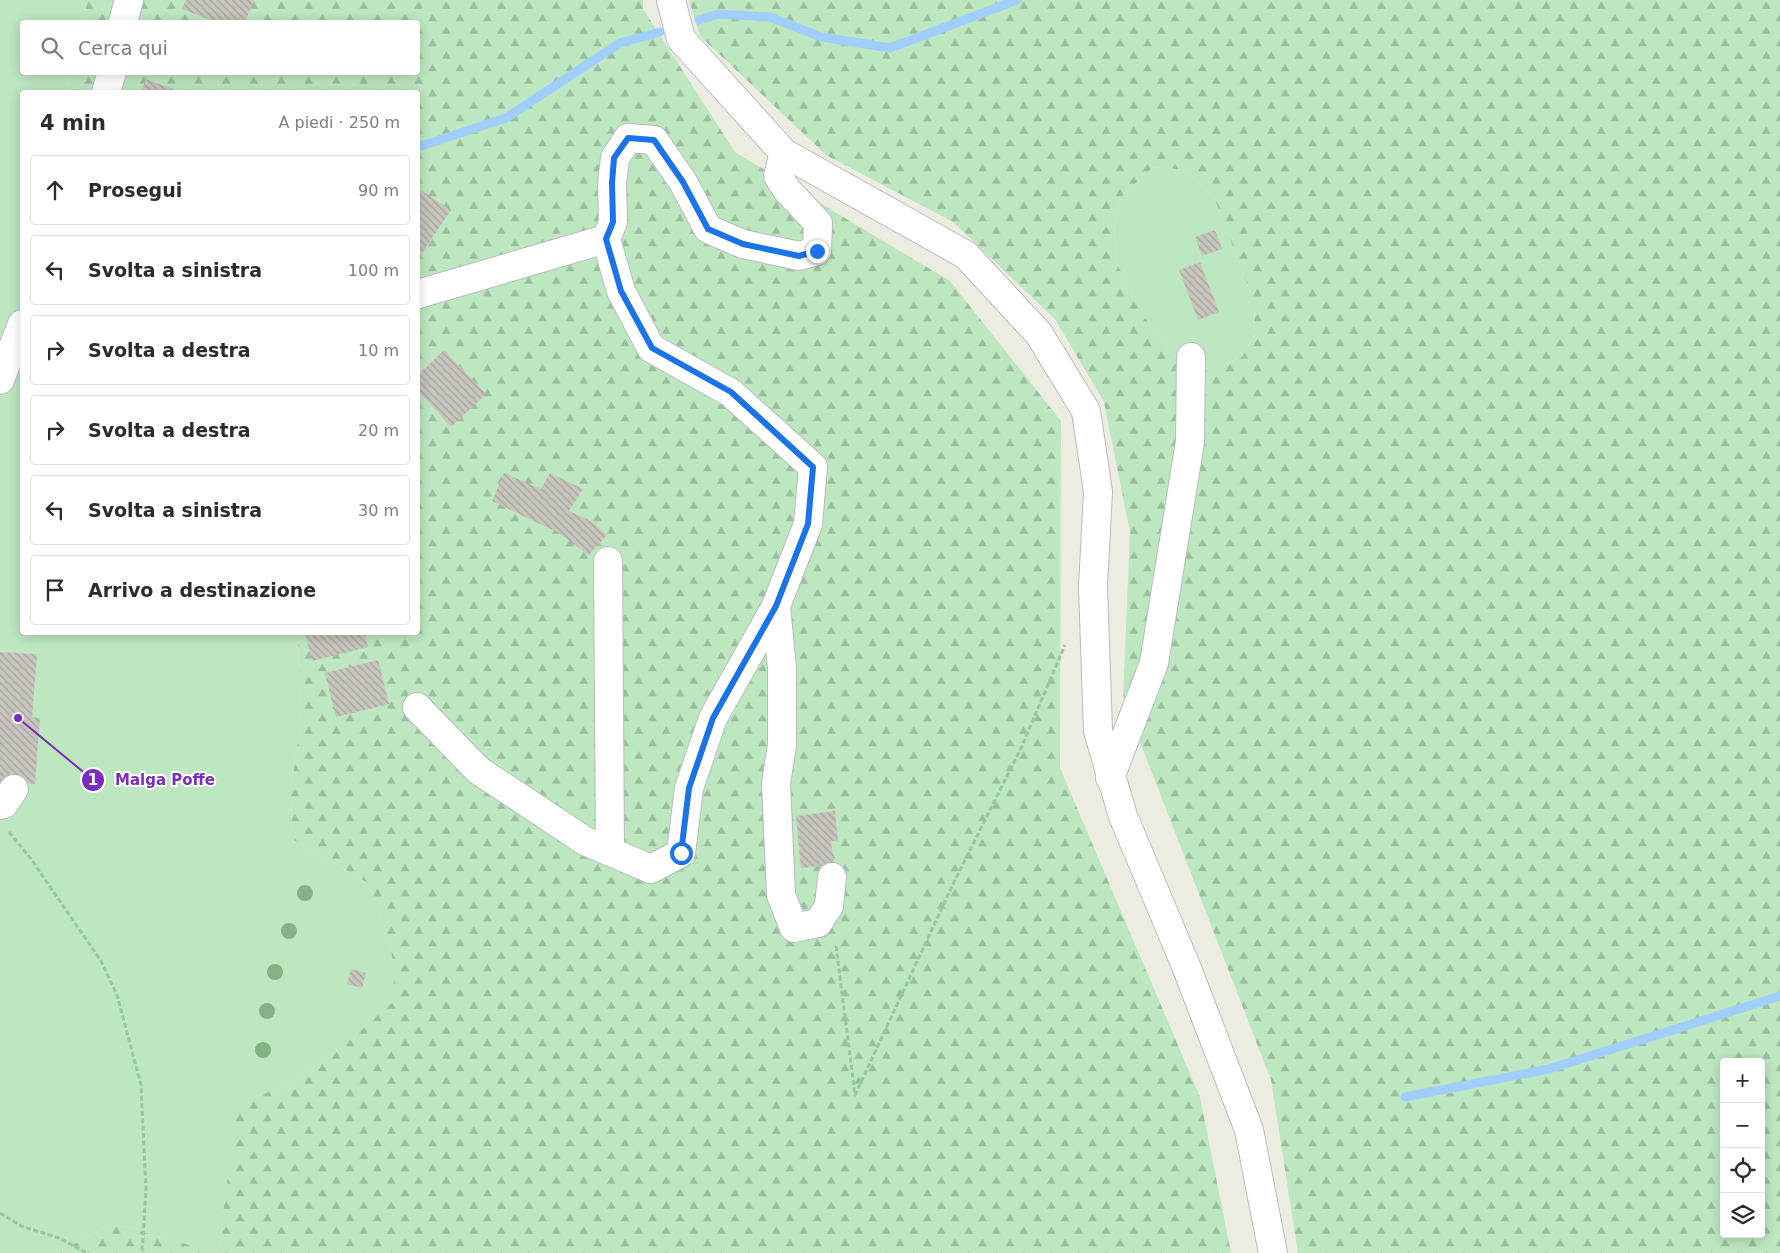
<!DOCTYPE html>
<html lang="it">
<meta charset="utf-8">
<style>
:root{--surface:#fff;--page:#f2f2f3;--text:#2b2b33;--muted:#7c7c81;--line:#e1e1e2}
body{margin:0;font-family:"DejaVu Sans",sans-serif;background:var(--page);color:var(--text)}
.controls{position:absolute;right:15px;bottom:15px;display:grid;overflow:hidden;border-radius:5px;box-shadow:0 2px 12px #0003}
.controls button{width:45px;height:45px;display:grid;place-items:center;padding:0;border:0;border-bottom:1px solid var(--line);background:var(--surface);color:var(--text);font:25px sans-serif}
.stop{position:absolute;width:15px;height:15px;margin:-11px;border:4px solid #1a73e8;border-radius:50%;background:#fff}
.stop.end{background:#1a73e8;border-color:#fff;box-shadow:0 1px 5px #0008}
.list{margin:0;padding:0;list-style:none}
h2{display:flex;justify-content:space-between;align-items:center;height:65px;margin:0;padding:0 20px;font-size:21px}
h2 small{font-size:16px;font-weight:400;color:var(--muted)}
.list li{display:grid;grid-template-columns:32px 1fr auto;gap:15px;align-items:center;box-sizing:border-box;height:70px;margin:0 10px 10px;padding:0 10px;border:1px solid var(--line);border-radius:5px}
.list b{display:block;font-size:19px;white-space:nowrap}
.list em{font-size:16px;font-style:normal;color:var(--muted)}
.icon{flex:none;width:28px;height:28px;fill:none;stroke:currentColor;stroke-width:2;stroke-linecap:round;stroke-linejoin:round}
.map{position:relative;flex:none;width:1780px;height:1253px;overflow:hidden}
.search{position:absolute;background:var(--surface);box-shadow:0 2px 12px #0003;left:20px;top:20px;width:400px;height:55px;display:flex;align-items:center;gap:12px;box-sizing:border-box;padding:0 18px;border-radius:5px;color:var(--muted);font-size:19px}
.panel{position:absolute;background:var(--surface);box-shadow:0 2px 12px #0003;left:20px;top:90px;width:400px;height:545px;border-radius:5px}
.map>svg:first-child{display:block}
.grass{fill:#bce7bf}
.forest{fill:url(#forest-firs);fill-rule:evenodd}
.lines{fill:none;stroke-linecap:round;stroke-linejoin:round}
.stream{stroke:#9fceff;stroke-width:9}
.building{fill:url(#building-back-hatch)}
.minor-casing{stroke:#b9bbc1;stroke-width:30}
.path{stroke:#94c8a7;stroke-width:3;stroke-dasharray:5 2.5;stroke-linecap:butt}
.minor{stroke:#fff;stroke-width:28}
.tree{fill:#85b385}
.route{stroke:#1a73e8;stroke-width:6}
.leader{fill:none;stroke:#7b2cbf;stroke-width:2}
.callout-dot{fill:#7b2cbf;stroke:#fff;stroke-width:2}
.mark-label{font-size:15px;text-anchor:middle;font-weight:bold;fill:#fff}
.callout-label{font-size:15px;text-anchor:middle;font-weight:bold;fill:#7b2cbf;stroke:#fff;stroke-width:4;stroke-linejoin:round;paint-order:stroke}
</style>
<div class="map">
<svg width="1780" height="1253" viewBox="0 0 1780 1253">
<defs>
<pattern id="forest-firs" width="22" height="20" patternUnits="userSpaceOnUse" patternTransform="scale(1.25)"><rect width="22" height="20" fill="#bce7bf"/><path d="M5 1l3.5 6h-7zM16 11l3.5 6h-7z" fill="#9cbe9f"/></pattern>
<pattern id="building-back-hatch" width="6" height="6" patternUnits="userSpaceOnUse" patternTransform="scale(1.25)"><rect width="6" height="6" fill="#c8c5be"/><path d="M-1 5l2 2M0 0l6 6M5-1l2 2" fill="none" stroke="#a5a39e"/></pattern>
</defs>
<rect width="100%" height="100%" fill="#edece1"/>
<g class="grass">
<polygon points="0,0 88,0 82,22 22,22 22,72 71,73 66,92 22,92 22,632 298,633 300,729 291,787 292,839 368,883 391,943 396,1000 338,1051 291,1083 238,1104 218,1253 112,1223 58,1253 0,1253"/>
<polygon points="1153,167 1187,170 1214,197 1254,302 1255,334 1242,357 1215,369 1194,370 1167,350 1144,316 1117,264 1114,226 1121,197"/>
</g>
<g class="forest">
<polygon points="88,0 643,0 643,9 735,152 950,281 1061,421 1060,768 1200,1097 1231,1253 58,1253 112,1223 218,1253 237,1104 291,1083 338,1051 395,1000 391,943 368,883 292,839 291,787 300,729 298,633 418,632 418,92 66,92 71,73 418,72 418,22 82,22"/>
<path d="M689 0H1780V1253H1298L1271 1080 1123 698 1130 532 1104 402 1055 319 953 222 826 155 700 36ZM1153 167 1187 170 1214 197 1254 302 1255 335 1242 357 1215 369 1194 370 1167 350 1144 316 1117 264 1114 226 1121 197ZM1724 1062H1761V1234H1724Z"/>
</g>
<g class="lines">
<g class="stream">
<polyline points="699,20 718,14 770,17 821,37 890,48 1017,0"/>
<polyline points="418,147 506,118 620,43 660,32"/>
<polyline points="1405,1097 1549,1069 1780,996"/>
</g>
</g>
<g class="building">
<polygon points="186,0 254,0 245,22 216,22 182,9"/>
<polygon points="146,79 181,92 141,92"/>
<polygon points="418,188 451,210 418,259"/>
<polygon points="1215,230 1222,249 1202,256 1195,237"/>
<polygon points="1200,262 1219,312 1198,320 1179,270"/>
<polygon points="444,350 486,394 451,427 418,391 418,375"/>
<polygon points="504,473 541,489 550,473 583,489 569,511 591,521 607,535 589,555 557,532 492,501"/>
<polygon points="305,632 364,632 368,647 312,661"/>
<polygon points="0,652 37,654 32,717 40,718 35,784 0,781"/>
<polygon points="378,660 389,704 336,717 325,673"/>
<polygon points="835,811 838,841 831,841 834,865 801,868 796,816"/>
<polygon points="351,969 366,973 362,988 347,984"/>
</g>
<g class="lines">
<g class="minor-casing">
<g id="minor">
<polyline points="671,0 681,39 784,153 966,255 1039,334 1086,411 1098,492 1093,587 1098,731 1123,816 1186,966 1249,1130 1273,1253"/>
<polyline points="123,22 129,0"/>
<polyline points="106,92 112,72"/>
<polyline points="418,294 606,239"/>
<polyline points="0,380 22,324"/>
<polyline points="608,561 610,852"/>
<polyline points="776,606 782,668 782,745 776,783 781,895 794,928 818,923 829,906 832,877"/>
<polyline points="417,707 478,770 585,841 651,869 681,853 689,788 713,718 776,606 808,524 813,467 731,393 651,348 621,291 606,239 613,222 612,183 615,158 628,138 654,140 683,182 708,229 743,244 799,256 817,251 818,223 787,190 778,176 784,153"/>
<polyline points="1110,778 1154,663 1190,442 1191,357"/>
<polyline points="0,805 4,804 14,789"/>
</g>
</g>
<g class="path">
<polyline points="9,832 31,859 101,961 117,995 141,1085 146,1189 142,1253"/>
<polyline points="836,946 855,1095 954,882 1022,746 1065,645"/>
<polyline points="0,1213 21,1226 59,1238 87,1253"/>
</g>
<use href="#minor" class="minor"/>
</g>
<g class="tree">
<circle cx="305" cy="893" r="8"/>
<circle cx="289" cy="931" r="8"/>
<circle cx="275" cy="972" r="8"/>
<circle cx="267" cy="1011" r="8"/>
<circle cx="263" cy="1050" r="8"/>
</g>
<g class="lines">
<polyline class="route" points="681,853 689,788 713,718 776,606 808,524 813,467 731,392 652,348 621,291 606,239 613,222 612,183 614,158 628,138 654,140 683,182 708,229 743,244 799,256 817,251"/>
</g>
<path class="leader" d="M18 718L93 780"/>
<g class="callout-dot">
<circle cx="18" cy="718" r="5"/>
<circle cx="93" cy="780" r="12"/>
</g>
<g class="mark-label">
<text x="93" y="785">1</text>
</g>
<g class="callout-label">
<text x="165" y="785">Malga Poffe</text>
</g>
</svg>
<div class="controls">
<button>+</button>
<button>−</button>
<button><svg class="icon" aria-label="locate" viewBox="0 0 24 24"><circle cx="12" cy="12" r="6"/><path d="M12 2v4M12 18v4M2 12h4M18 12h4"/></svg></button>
<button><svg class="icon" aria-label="layers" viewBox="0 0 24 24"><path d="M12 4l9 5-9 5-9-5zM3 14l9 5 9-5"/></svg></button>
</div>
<div class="stop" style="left:681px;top:853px"></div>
<div class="stop end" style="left:817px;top:251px"></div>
<div class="search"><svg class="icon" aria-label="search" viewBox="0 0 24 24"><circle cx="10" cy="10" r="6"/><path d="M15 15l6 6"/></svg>Cerca qui</div>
<section class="panel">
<h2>4 min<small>A piedi · 250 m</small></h2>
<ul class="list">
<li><svg class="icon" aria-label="ahead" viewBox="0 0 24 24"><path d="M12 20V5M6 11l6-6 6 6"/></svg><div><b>Prosegui</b></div><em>90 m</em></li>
<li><svg class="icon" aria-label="left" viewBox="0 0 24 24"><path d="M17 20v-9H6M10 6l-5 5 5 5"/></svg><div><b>Svolta a sinistra</b></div><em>100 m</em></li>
<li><svg class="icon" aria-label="right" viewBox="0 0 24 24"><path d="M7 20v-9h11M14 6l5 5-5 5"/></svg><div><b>Svolta a destra</b></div><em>10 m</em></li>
<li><svg class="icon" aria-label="right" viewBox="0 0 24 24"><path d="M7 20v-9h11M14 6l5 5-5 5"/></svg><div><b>Svolta a destra</b></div><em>20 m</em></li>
<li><svg class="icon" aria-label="left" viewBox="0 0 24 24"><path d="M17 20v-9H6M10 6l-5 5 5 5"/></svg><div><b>Svolta a sinistra</b></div><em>30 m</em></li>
<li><svg class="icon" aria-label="arrive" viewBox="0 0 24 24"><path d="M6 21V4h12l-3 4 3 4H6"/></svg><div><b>Arrivo a destinazione</b></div></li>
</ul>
</section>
</div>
